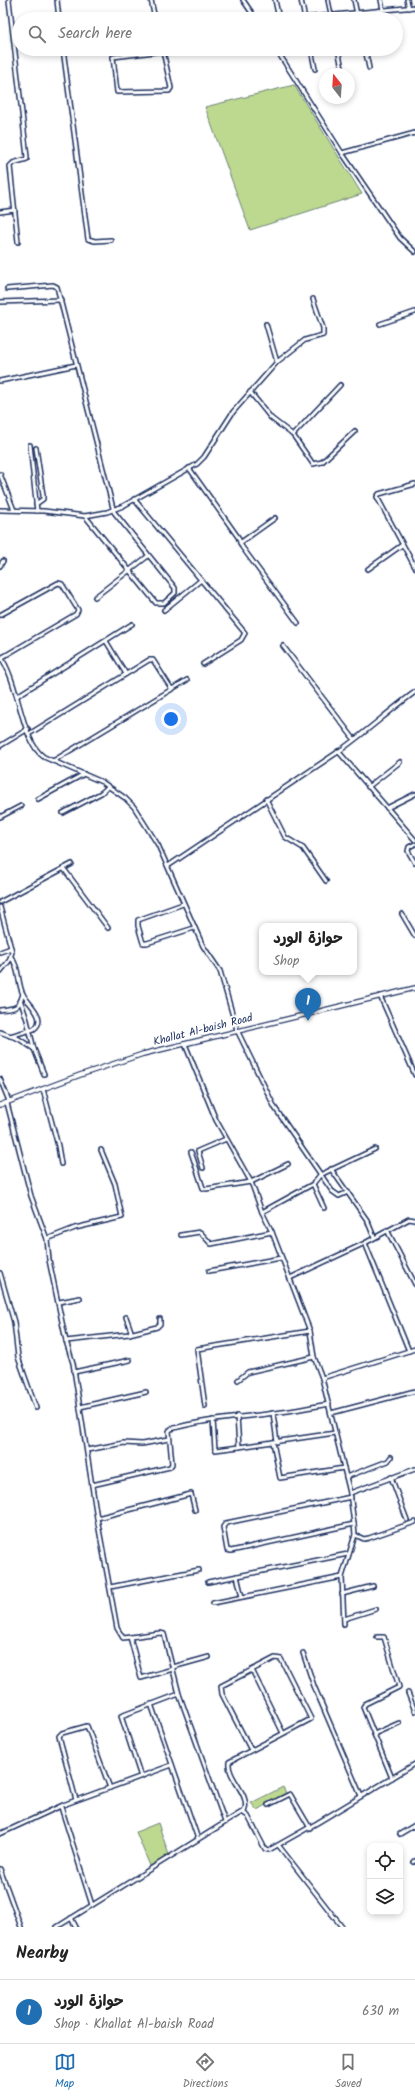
<!DOCTYPE html>
<meta charset="utf-8">
<style>
:root{--surface:#fff;--page:#f6f6f6;--text:#222;--muted:#767676;--line:#e0e0e0;--accent:#1f6fb2}
body{margin:0;font-family:Kalam,"Playpen Sans Arabic",sans-serif;background:var(--page);color:var(--text)}
.controls{position:absolute;right:12px;bottom:12px;display:grid;overflow:hidden;border-radius:8px;box-shadow:0 2px 6px #0003}
.controls button{width:36px;height:36px;display:grid;place-items:center;padding:0;border:0;border-bottom:1px solid var(--line);background:var(--surface);color:var(--text);font:20px sans-serif}
.compass{position:absolute;left:319px;top:68px;width:36px;height:36px;border-radius:50%;background:var(--surface);box-shadow:0 2px 6px #0003;rotate:343deg}
.you{position:absolute;left:171px;top:719px;width:14px;height:14px;margin:-10px;border:3px solid #fff;border-radius:50%;background:#1a73e8;box-shadow:0 0 0 6px #1a73e833}
.badge{display:grid;place-items:center;width:26px;height:26px;border-radius:50%;background:var(--accent);color:#fff;font-size:13px;font-weight:700}
.pin{position:absolute;translate:-50% -33px;filter:drop-shadow(0 1px 2px #0008)}
.pin::after{content:'';position:absolute;top:21px;width:14px;height:12px;background:inherit;clip-path:polygon(0 0,100% 0,50% 100%)}
.popup{position:absolute;left:259px;top:923px;width:98px;height:52px;box-sizing:border-box;display:grid;place-content:center;border-radius:8px;background:var(--surface);filter:drop-shadow(0 1px 3px #0005);font-size:13px;white-space:nowrap;color:var(--muted)}
.popup b{font-size:15px;color:var(--text)}
.popup::after{content:'';position:absolute;left:50%;top:100%;margin-left:-8px;border:8px solid transparent;border-top-color:var(--surface)}
.list{margin:0;padding:0;list-style:none}
h2{display:flex;justify-content:space-between;align-items:center;height:52px;margin:0;padding:0 16px;font-size:17px}
h2 small{font-size:13px;font-weight:400;color:var(--muted)}
.list li{display:grid;grid-template-columns:26px 1fr auto;gap:12px;align-items:center;box-sizing:border-box;height:64px;padding:0 16px;border-top:1px solid var(--line)}
.list b{display:block;font-size:15px;white-space:nowrap}
.list p{margin:0;font-size:13px;white-space:nowrap;color:var(--muted)}
.list em{font-size:13px;font-style:normal;color:var(--muted)}
.icon{flex:none;width:22px;height:22px;fill:none;stroke:currentColor;stroke-width:2;stroke-linecap:round;stroke-linejoin:round}
.map{position:relative;flex:none;width:415px;height:1927px;overflow:hidden}
.search{position:absolute;background:var(--surface);box-shadow:0 2px 6px #0003;left:12px;right:12px;top:12px;height:44px;display:flex;align-items:center;gap:10px;box-sizing:border-box;padding:0 14px;border-radius:22px;color:var(--muted);font-size:15px}
.sheet{height:116px;background:var(--surface)}
nav{display:flex;justify-content:space-around;align-items:center;box-sizing:border-box;height:56px;border-top:1px solid var(--line);background:var(--surface);font-size:11px;color:var(--muted)}
nav a{display:grid;justify-items:center;gap:2px}
nav .on{color:var(--accent)}
.map>svg:first-child{display:block}
.green{fill:#bdd990;stroke:#6c8477}
.lines{fill:none;stroke-linecap:round;stroke-linejoin:round}
.minor-casing{stroke:#1b2f5e;stroke-width:6}
.tertiary-casing{stroke:#1b2f5e;stroke-width:6}
.minor{stroke:#fff;stroke-width:3}
.tertiary{stroke:#fff;stroke-width:3.5}
.labels{text-anchor:middle;dominant-baseline:central;stroke-width:4;stroke-linejoin:round;paint-order:stroke}
.street-label{font-size:11px;fill:#1b2f5e;stroke:#fff}
</style>
<div class="map">
<svg width="415" height="1927" viewBox="0 0 415 1927">
<rect width="100%" height="100%" fill="#fff"/>
<filter id="ink" filterUnits="userSpaceOnUse"><feTurbulence type="fractalNoise" baseFrequency=".025" numOctaves="2"/><feDisplacementMap in="SourceGraphic" scale="8" xChannelSelector="R" yChannelSelector="G"/><feConvolveMatrix kernelMatrix="1 2 1 2 8 2 1 2 1" color-interpolation-filters="sRGB"/></filter>
<g filter="url(#ink)">
<g class="green">
<polygon points="294,85 362,194 250,230 205,107"/>
<polygon points="283,1787 286,1793 257,1810 251,1803"/>
<polygon points="158,1823 169,1855 150,1866 136,1832"/>
</g>
<g class="lines">
<g class="minor-casing">
<g id="minor">
<polyline points="9,0 27,157 27,159 13,163 10,166 18,242"/>
<polyline points="57,0 59,19"/>
<polyline points="151,0 155,19"/>
<polyline points="243,0 256,19"/>
<polyline points="275,0 279,19"/>
<polyline points="301,0 305,19"/>
<polyline points="328,0 332,19"/>
<polyline points="354,0 358,19"/>
<polyline points="381,0 383,10"/>
<polyline points="407,0 409,8"/>
<polyline points="294,19 415,7"/>
<polyline points="63,49 88,239 95,241 111,240"/>
<polyline points="162,49 163,51 171,88 169,91 117,92 113,57 163,51"/>
<polyline points="276,49 342,153 400,238 415,252"/>
<polyline points="311,49 315,69"/>
<polyline points="338,49 343,73"/>
<polyline points="365,49 369,68"/>
<polyline points="342,153 415,133"/>
<polyline points="0,212 15,210"/>
<polyline points="7,289 53,285 57,287 114,512 175,588 175,593 164,603 156,603 85,516"/>
<polyline points="0,302 61,300"/>
<polyline points="266,324 277,362"/>
<polyline points="380,324 415,312"/>
<polyline points="0,381 76,365"/>
<polyline points="250,392 271,418 293,435 313,464 322,462 355,431"/>
<polyline points="293,435 340,385"/>
<polyline points="30,445 37,511"/>
<polyline points="36,448 43,495 43,499 36,504"/>
<polyline points="189,468 238,537 242,547 298,623"/>
<polyline points="0,474 14,510"/>
<polyline points="415,484 379,494 377,497 415,567"/>
<polyline points="134,499 245,633 241,640 203,664"/>
<polyline points="0,510 44,511 85,516 107,512 123,506 197,464 204,457 233,412 277,362 305,340 323,335 323,328 313,299"/>
<polyline points="240,543 275,518"/>
<polyline points="0,566 3,561"/>
<polyline points="368,569 402,545"/>
<polyline points="95,597 148,556"/>
<polyline points="164,610 201,580"/>
<polyline points="0,615 58,583 62,584 78,610 76,614 1,658"/>
<polyline points="106,641 126,674"/>
<polyline points="283,646 354,739"/>
<path d="M0 656C19 681 21 742 44 757L102 782 125 798 134 807 158 845 203 946 220 971 237 1030 275 1108 332 1191 339 1196 348 1192"/>
<polyline points="17,696 132,624"/>
<polyline points="29,734 149,660 153,660 171,688"/>
<polyline points="0,746 28,729"/>
<polyline points="338,751 415,840"/>
<polyline points="53,761 187,680"/>
<polyline points="368,787 400,762"/>
<polyline points="38,799 84,774"/>
<polyline points="266,799 285,837 303,848 326,881"/>
<polyline points="387,808 415,794"/>
<polyline points="63,813 101,793 108,787"/>
<polyline points="0,817 21,806"/>
<polyline points="415,844 409,847 408,851 415,863"/>
<path d="M168 866C225 828 281 790 338 752 365 733 389 711 415 692"/>
<polyline points="64,869 108,928"/>
<polyline points="0,902 72,864"/>
<polyline points="183,904 138,920 138,926 143,943 147,943 194,928"/>
<polyline points="0,907 12,952 9,961 0,972"/>
<polyline points="402,914 415,936"/>
<polyline points="0,952 11,948"/>
<polyline points="380,996 415,1075"/>
<path d="M0 1010C15 1008 18 1010 23 994"/>
<polyline points="0,1032 19,1039 34,1049 27,1020 21,1002"/>
<path d="M10 1036 34 1029C48 1018 28 1004 23 994 17 982 20 968 11 957"/>
<polyline points="185,1044 216,1120 251,1182 262,1212 272,1232 310,1331 314,1357 322,1378 350,1493 354,1524 355,1535 342,1577 344,1624"/>
<polyline points="34,1049 44,1074"/>
<polyline points="0,1079 9,1101"/>
<polyline points="43,1089 58,1146 61,1164"/>
<polyline points="7,1103 31,1196 47,1239 49,1260 66,1341 73,1363 97,1518 117,1628 123,1638 160,1633 164,1634 179,1694 225,1822"/>
<polyline points="191,1152 203,1188 206,1189 251,1182 288,1164"/>
<polyline points="203,1168 198,1151 226,1139"/>
<polyline points="331,1169 367,1220 374,1237"/>
<polyline points="313,1184 324,1208"/>
<polyline points="262,1212 313,1184 320,1175 375,1149"/>
<polyline points="387,1230 415,1284"/>
<polyline points="181,1235 200,1232 211,1244 272,1232"/>
<polyline points="47,1239 75,1228 122,1217 115,1184 101,1150"/>
<polyline points="365,1243 409,1351"/>
<polyline points="209,1271 281,1258"/>
<polyline points="0,1273 14,1322 18,1357 36,1408"/>
<polyline points="290,1278 365,1243 409,1219 415,1220"/>
<polyline points="59,1302 80,1298"/>
<polyline points="129,1334 157,1327 160,1324 160,1319"/>
<polyline points="66,1341 129,1334 131,1331 126,1317"/>
<polyline points="74,1372 130,1360"/>
<polyline points="322,1378 415,1349"/>
<polyline points="238,1380 248,1372 314,1357"/>
<polyline points="205,1406 197,1349 310,1331"/>
<polyline points="80,1407 146,1392"/>
<polyline points="273,1413 277,1442"/>
<polyline points="331,1413 415,1391"/>
<polyline points="237,1416 239,1447 335,1433"/>
<polyline points="213,1420 215,1450 239,1447"/>
<polyline points="273,1442 280,1478 344,1468"/>
<polyline points="87,1450 124,1443 142,1444 169,1439"/>
<polyline points="346,1477 388,1461 391,1457"/>
<polyline points="391,1477 407,1520"/>
<path d="M92 1485 170 1467 172 1464 169 1431 171 1429C205 1419 239 1418 274 1413 292 1411 310 1407 329 1404"/>
<polyline points="350,1493 415,1469"/>
<polyline points="351,1497 226,1523 223,1527 227,1550 231,1551 354,1524"/>
<polyline points="97,1518 191,1494 195,1510"/>
<polyline points="355,1535 364,1539 369,1538 415,1522"/>
<polyline points="237,1576 242,1597"/>
<polyline points="208,1582 348,1554"/>
<polyline points="110,1587 199,1570"/>
<polyline points="342,1594 373,1586"/>
<polyline points="213,1603 342,1577"/>
<polyline points="344,1619 376,1609"/>
<polyline points="130,1637 141,1678 173,1669"/>
<polyline points="377,1637 384,1637 399,1687 365,1704 363,1707 392,1778"/>
<polyline points="303,1653 314,1686 361,1796"/>
<polyline points="173,1667 209,1657"/>
<polyline points="252,1670 283,1733"/>
<polyline points="408,1693 415,1711"/>
<polyline points="151,1704 198,1839"/>
<polyline points="374,1734 399,1723"/>
<polyline points="141,1777 121,1716 179,1694"/>
<polyline points="76,1800 59,1736 62,1733 87,1726 110,1788"/>
<polyline points="268,1805 290,1794 310,1828"/>
<polyline points="61,1807 92,1905"/>
<path d="M244 1812C252 1795 227 1779 229 1762L311 1719 281 1659 275 1658 221 1686 222 1694 251 1750"/>
<polyline points="0,1834 63,1805 172,1765"/>
<polyline points="400,1834 415,1825"/>
<polyline points="279,1846 342,1927"/>
<polyline points="414,1862 415,1861"/>
<polyline points="0,1869 21,1927"/>
<polyline points="71,1918 76,1927"/>
<polyline points="57,1927 242,1812 248,1816 265,1849 269,1850 317,1823 415,1764"/>
</g>
</g>
<g class="tertiary-casing">
<polyline id="tertiary" points="0,1105 80,1075 143,1054 415,988"/>
</g>
<use href="#minor" class="minor"/>
<use href="#tertiary" class="tertiary"/>
</g>
</g>
<g class="labels">
<g class="street-label">
<text transform="translate(203 1030) rotate(-14)">Khallat Al-baish Road</text>
</g>
</g>
</svg>
<div class="controls">
<button><svg class="icon" aria-label="locate" viewBox="0 0 24 24"><circle cx="12" cy="12" r="6"/><path d="M12 2v4M12 18v4M2 12h4M18 12h4"/></svg></button>
<button><svg class="icon" aria-label="layers" viewBox="0 0 24 24"><path d="M12 4l9 5-9 5-9-5zM3 14l9 5 9-5"/></svg></button>
</div>
<svg class="compass" viewBox="-18 -18 36 36"><path d="M0-13l5 13h-10z" fill="#e53935"/><path d="M0 13l5-13h-10z" fill="#767676"/></svg>
<div class="you"></div>
<div class="pin badge" style="left:308px;top:1021px">1</div>
<div class="popup"><b>حوازة الورد</b>Shop</div>
<div class="search"><svg class="icon" aria-label="search" viewBox="0 0 24 24"><circle cx="10" cy="10" r="6"/><path d="M15 15l6 6"/></svg>Search here</div>
</div>
<section class="sheet">
<h2>Nearby<small></small></h2>
<ul class="list">
<li><span class="badge">1</span><div><b>حوازة الورد</b><p>Shop · Khallat Al-baish Road</p></div><em>630 m</em></li>
</ul>
</section>
<nav>
<a class="on"><svg class="icon" aria-label="map" viewBox="0 0 24 24"><path d="M3 6l6-2 6 2 6-2v14l-6 2-6-2-6 2zM9 4v14M15 6v14"/></svg>Map</a>
<a><svg class="icon" aria-label="directions" viewBox="0 0 24 24"><path d="M12 3l9 9-9 9-9-9zM9 14v-3h6M13 9l2 2-2 2"/></svg>Directions</a>
<a><svg class="icon" aria-label="saved" viewBox="0 0 24 24"><path d="M7 4h10v16l-5-4-5 4z"/></svg>Saved</a>
</nav>
